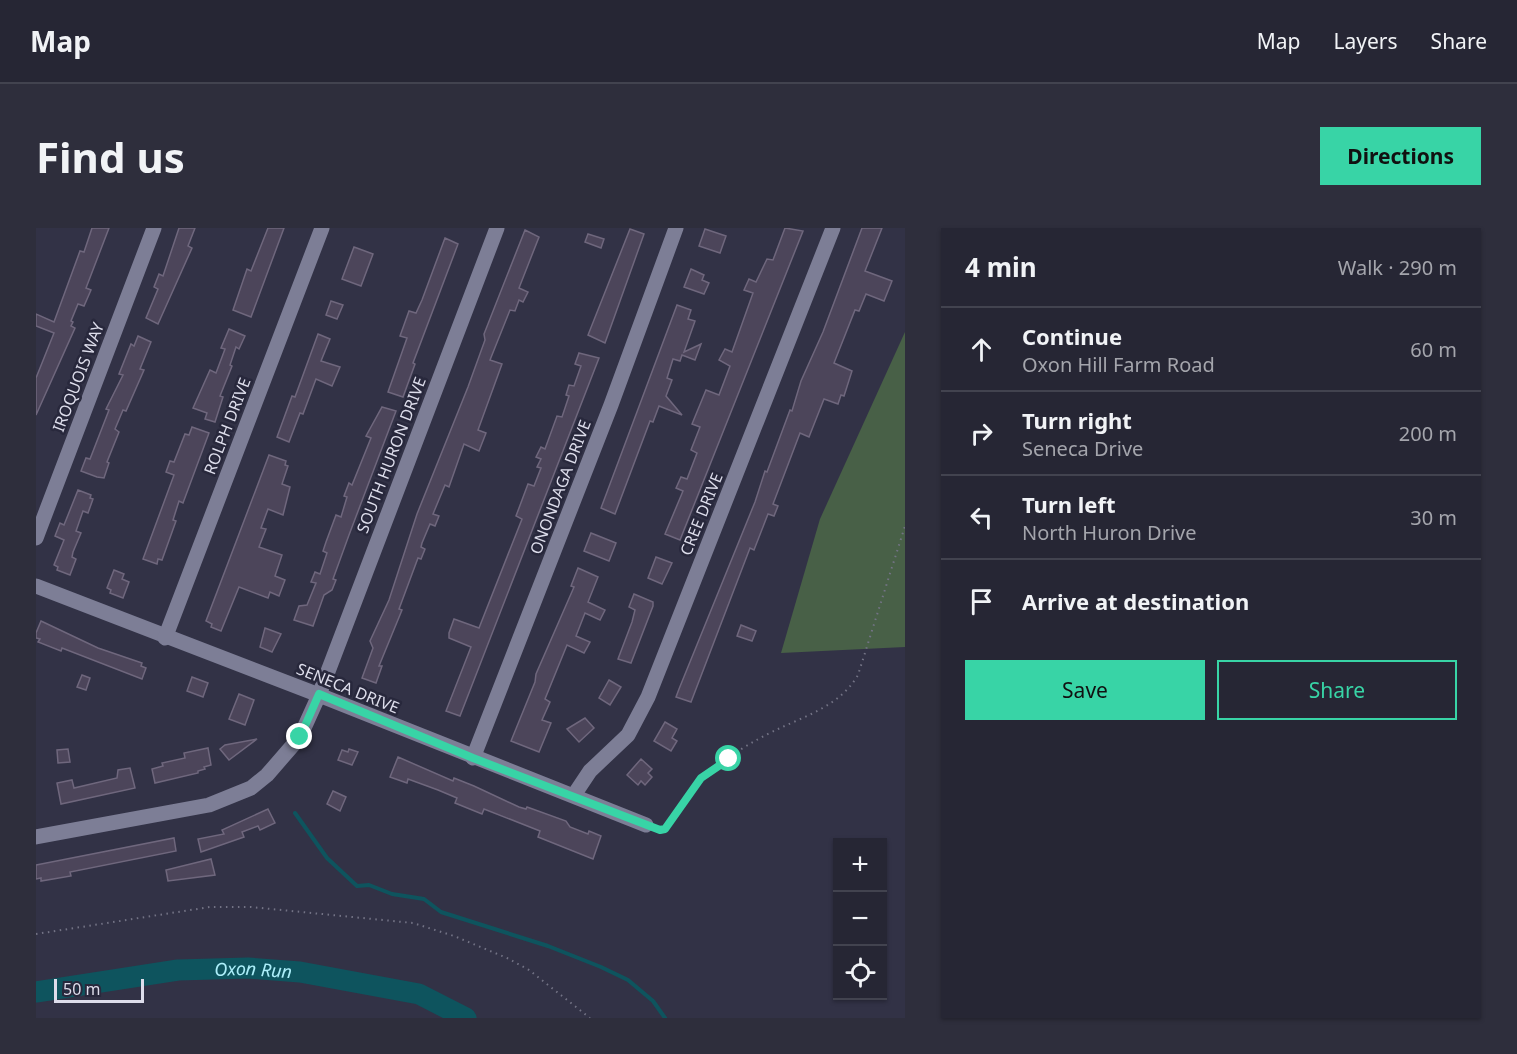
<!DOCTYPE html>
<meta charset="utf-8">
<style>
:root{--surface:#262634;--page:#2e2e3c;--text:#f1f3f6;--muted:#a4a5ac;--line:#42434f;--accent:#38d4a6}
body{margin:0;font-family:"Noto Sans",sans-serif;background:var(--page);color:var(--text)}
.controls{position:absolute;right:18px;bottom:18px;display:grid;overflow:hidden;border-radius:0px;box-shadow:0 2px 4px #0004}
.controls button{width:54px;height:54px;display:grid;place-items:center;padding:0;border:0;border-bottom:2px solid var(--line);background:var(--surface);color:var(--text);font:30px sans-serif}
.scale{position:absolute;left:18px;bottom:15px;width:90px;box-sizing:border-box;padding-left:6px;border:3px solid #ddddeb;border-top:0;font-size:16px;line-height:21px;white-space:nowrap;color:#ddddeb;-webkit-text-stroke:4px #28283c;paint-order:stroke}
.stop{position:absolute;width:18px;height:18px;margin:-14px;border:4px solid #38d4a6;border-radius:50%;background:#fff}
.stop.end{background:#38d4a6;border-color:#fff;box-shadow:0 2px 6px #0008}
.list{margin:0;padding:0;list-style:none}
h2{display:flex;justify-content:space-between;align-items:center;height:78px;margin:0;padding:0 24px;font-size:26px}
h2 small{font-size:20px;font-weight:400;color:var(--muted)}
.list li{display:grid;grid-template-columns:39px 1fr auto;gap:18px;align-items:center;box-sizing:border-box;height:84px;padding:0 24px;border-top:2px solid var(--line)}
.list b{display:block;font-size:22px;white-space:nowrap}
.list p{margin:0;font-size:20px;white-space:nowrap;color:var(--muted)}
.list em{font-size:20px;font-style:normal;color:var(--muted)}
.actions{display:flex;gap:12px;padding:18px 24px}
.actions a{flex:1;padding:14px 0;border:2px solid var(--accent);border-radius:0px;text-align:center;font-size:21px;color:var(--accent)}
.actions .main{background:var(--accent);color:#111}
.icon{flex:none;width:33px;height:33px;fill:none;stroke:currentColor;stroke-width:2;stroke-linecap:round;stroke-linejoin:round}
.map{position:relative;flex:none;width:869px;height:790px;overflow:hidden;border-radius:0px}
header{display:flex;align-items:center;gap:36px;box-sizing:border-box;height:84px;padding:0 30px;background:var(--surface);border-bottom:2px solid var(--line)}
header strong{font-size:28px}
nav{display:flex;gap:33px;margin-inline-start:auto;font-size:21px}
.intro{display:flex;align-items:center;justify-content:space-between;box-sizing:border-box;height:144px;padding:0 36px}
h1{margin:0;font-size:42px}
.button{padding:15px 27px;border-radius:0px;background:var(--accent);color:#111;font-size:21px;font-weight:700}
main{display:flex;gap:36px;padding:0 36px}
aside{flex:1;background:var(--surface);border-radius:0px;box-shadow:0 2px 4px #0004}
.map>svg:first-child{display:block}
.green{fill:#486047}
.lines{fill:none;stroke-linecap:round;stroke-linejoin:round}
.stream{stroke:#0e545e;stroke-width:4}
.river{stroke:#0e545e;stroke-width:21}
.building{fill:#4c455a;stroke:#6f677d;stroke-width:1.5}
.path{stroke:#737385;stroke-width:2;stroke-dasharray:1.5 4.5;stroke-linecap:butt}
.minor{stroke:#7d7e96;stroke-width:15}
.route{stroke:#38d4a6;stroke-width:8}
.labels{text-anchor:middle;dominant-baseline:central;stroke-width:5;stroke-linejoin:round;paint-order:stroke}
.street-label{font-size:16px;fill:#ddddeb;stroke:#28283c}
.water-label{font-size:18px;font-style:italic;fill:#aceef9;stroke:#28283c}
</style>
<header>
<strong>Map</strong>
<nav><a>Map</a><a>Layers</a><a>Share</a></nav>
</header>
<div class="intro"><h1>Find us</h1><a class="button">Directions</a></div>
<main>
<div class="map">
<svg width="869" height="790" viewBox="0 0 869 790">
<rect width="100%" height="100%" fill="#323246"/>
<polygon class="green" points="869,104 869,419 745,425 784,291"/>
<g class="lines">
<polyline class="stream" points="259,585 291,630 321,658 333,657 356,666 388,671 405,684 512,718 565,739 592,752 617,773 629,790"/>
<path class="river" id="s1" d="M0 764 142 742 212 740 264 744 383 766 430 790"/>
</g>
<g class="building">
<polygon points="56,0 73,0 50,60 55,62 48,78 42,76 35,93 37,94 35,98 39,100 0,187 0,150 18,105 0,98 0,86 18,94 44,23 48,24"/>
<polygon points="143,0 159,0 152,18 156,20 122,96 110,90 122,61 118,59 123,46 127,48"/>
<polygon points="232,0 248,0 215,89 197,82 211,41 215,43"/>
<polygon points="749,0 767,3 644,312 629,306 647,263 640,260 645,249 651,251 661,225 655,222 664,199 656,196 670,162 683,167 694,138 683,132 689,121 696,124 717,65 708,62 713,51 720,54 731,31 737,32"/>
<polygon points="826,0 846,0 829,43 856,53 848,73 830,66 823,83 819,82 798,135 816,143 808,168 805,167 802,176 788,171 773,209 764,205 737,276 742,278 738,288 732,286 718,322 714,320 655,474 640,469 643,461 719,274 729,243 731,244 754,182 756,183 765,153 787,104"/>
<polygon points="594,1 608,6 569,115 552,107"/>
<polygon points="669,1 690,8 684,25 663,18"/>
<polygon points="489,2 503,9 483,60 492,64 487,74 483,72 479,83 474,82 454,132 466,136 442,202 450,205 443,223 428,216 413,259 409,257 397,286 403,288 399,298 394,296 386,315 385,319 389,321 385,331 382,330 363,381 366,382 343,438 346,438 340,455 326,450 337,420 334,413 353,372 381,286 432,159 449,112 448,106"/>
<polygon points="552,6 568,11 565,20 549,14"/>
<polygon points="409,10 422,16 377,135 379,136 367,169 352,164 371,110 364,108 373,83 380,85 386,72"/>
<polygon points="318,19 337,26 325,58 306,51"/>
<polygon points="655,41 668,47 666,52 673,55 668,66 648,59"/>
<polygon points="295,73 307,77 301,91 290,87"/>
<polygon points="641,77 655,82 652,91 659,93 648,124 665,116 659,132 646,127 644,133 637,131 631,150 636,152 630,168 646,187 623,178 617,194 614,193 579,286 565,280"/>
<polygon points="193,101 209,108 203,121 200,119 194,137 196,138 184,168 187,169 179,194 169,191 171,185 157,180 174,142 180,145 189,121 185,120"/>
<polygon points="282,106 294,111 285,133 304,139 296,158 280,151 267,186 264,185 253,214 241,209 256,168 259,169"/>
<polygon points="102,108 115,114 104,141 108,142 90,183 87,182 79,201 83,204 71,234 73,235 68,250 61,249 45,243 50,230 54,231 73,182 70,181 87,147 83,146 95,116 98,118"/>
<polygon points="543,125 563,130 424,488 410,483 435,419 413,410 413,405 418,391 443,400 486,291 480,288 492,256 498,258 505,240 501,239 505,231 500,229 505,219 509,221 521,188 526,189 533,168 530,167 533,157 538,158 545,138 539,136"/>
<polygon points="346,179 360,183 313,307 297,351 300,352 296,362 288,367 277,398 258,392 263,378 271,377 280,355 275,354 279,344 284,346 291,325 287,323 290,314 300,287 305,289 311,269 308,268 313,255 316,257 335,210 330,208"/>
<polygon points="156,199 173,205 147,275 143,273 137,292 140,293 126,332 122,331 121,336 107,331 138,247 130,244 134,233 138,234 149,206 153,207"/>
<polygon points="233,227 250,233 249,237 252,238 246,256 254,259 247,287 232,281 225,300 230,301 223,319 246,327 239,348 249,352 243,368 234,364 232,370 203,359 185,403 175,399 176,396 170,393"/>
<polygon points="42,262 55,267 54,270 57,271 52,285 47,283 40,303 45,305 37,324 36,329 40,331 34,347 21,342 22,339 18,337 28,312 19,308 24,295 28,297"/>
<polygon points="555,305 580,315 573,333 548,323"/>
<polygon points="620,329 636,335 626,356 612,350"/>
<polygon points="542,340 562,349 552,374 569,382 564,392 549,385 540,408 554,414 548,425 531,417 509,471 514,474 506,492 515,495 503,524 475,513 499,454 500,446 538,359 535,358"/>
<polygon points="78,342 88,346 86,351 93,354 87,370 74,365 75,362 71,360"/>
<polygon points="598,366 617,374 617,378 595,435 582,431 596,394 599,382 593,379"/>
<polygon points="5,393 62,420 106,435 105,438 110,440 106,451 26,420 25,423 2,414 4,411 0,410 0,405"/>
<polygon points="705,397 720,403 716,413 701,408"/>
<polygon points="229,400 245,406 236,424 224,419"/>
<polygon points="46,447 54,450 50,462 41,459"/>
<polygon points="156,449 172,455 167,469 151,463"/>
<polygon points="573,452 585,459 574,477 563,470"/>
<polygon points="203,466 218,472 209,497 193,491"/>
<polygon points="549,490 558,500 543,514 531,501"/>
<polygon points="629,494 641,501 636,510 641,513 635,523 618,513"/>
<polygon points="221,511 193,532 184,521 189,517"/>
<polygon points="172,520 175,537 168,539 169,541 162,543 162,545 119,555 116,541 127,538 126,535 149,530 148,525"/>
<polygon points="32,521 34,534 22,535 21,522"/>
<polygon points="313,521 322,524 316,537 302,532 306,522 312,524"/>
<polygon points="362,529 417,553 418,550 438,558 483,579 490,581 491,579 530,593 534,599 552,606 553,603 565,608 557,631 502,609 504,603 448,581 446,586 419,575 421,570 402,562 372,551 371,555 354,549"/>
<polygon points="605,531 616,541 612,545 616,549 609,557 605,553 602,557 591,547"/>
<polygon points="94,540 99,560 25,576 21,555 36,552 38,560 81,550 82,542"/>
<polygon points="297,563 310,569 304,583 291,576"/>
<polygon points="232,581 239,595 224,602 222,598 206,604 208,609 165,624 162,611 188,606 186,602"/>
<polygon points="138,610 140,623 34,644 35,648 5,653 5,650 0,651 0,637"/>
<polygon points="175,631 179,647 132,653 130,642"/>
</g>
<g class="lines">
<g class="path">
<path d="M621 601H629C640 585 651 562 666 549 685 533 718 512 740 502 769 488 804 478 822 447L869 298"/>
<polyline points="0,706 174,679 215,679 377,695 418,708 471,730 493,742 554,790"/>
</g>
<g class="minor">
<polyline points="0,310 118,0"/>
<polyline points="0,358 283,467 610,597"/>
<polyline points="129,410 286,0"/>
<polyline points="437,530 575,177 640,0"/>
<polyline points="538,567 554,543 592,507 612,469 797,0"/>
<polyline points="0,609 173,577 215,560 231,547 264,509 283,467 461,0"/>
</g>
</g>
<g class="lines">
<polyline class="route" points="264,509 283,466 437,530 624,602 629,601 665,550 693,531"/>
</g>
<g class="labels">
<g class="street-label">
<text transform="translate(42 149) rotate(-69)">IROQUOIS WAY</text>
<text transform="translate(191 198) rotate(-69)">ROLPH DRIVE</text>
<text transform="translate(355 227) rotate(-69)">SOUTH HURON DRIVE</text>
<text transform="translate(524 259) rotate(-69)">ONONDAGA DRIVE</text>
<text transform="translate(665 286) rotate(-68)">CREE DRIVE</text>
<text transform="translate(312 460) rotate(22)">SENECA DRIVE</text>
</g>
<g class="water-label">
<text stroke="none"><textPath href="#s1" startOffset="219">Oxon Run</textPath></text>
</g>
</g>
</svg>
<div class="controls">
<button>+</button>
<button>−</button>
<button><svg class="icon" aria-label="locate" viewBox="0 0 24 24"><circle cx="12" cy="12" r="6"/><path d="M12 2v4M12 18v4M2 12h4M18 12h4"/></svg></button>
</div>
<div class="scale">50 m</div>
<div class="stop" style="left:693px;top:531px"></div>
<div class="stop end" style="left:264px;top:509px"></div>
</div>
<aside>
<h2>4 min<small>Walk · 290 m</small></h2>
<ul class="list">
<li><svg class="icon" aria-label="ahead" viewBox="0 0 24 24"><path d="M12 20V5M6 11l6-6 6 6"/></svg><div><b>Continue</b><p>Oxon Hill Farm Road</p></div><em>60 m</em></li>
<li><svg class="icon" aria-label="right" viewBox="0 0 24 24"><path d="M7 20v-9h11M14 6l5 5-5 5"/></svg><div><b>Turn right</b><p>Seneca Drive</p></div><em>200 m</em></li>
<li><svg class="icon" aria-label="left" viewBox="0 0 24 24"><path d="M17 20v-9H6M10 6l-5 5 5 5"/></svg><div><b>Turn left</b><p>North Huron Drive</p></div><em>30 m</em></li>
<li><svg class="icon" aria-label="arrive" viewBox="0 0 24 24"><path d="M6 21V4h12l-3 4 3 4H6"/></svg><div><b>Arrive at destination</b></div></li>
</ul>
<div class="actions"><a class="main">Save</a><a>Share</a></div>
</aside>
</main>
